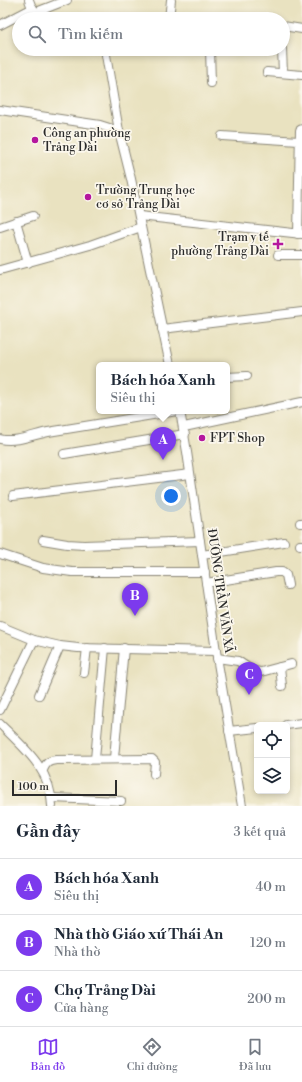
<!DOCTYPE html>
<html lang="vi">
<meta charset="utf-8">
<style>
:root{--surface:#fff;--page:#f6f6f7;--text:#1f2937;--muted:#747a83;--line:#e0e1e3;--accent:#7c3aed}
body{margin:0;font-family:"Libre Bodoni",serif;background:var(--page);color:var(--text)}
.controls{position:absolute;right:12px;bottom:12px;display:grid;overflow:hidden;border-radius:6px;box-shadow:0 2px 6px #0003}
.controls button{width:36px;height:36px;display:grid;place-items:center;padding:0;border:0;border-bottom:1px solid var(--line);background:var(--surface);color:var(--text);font:20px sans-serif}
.scale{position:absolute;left:12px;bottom:10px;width:105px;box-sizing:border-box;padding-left:4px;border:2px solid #2b2b2b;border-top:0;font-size:11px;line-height:14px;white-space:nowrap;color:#2b2b2b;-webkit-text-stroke:3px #fbf7ec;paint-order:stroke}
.you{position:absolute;left:171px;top:496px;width:14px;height:14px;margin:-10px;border:3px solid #fff;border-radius:50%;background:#1a73e8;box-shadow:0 0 0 6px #1a73e833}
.badge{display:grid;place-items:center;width:26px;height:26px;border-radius:50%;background:var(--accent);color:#fff;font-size:13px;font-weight:700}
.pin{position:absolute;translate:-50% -33px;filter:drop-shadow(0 1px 2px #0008)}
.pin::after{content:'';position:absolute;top:21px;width:14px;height:12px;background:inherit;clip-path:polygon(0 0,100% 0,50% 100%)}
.popup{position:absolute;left:96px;top:362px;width:134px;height:52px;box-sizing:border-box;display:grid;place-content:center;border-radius:6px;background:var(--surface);filter:drop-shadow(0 1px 3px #0005);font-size:13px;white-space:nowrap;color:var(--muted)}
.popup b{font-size:15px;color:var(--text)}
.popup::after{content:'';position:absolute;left:50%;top:100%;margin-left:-8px;border:8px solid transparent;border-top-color:var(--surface)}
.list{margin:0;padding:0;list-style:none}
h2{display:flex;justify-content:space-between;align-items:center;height:52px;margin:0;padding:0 16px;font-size:17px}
h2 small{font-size:13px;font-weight:400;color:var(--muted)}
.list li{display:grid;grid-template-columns:26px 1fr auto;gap:12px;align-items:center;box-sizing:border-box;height:56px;padding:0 16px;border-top:1px solid var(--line)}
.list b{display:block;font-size:15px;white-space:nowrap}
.list p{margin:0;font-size:13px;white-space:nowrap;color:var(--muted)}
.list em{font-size:13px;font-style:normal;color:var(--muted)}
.icon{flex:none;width:22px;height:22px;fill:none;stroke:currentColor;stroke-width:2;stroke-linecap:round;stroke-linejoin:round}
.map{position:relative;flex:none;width:302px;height:806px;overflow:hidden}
.search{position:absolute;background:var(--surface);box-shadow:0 2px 6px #0003;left:12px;right:12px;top:12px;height:44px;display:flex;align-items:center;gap:10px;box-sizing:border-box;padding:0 14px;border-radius:22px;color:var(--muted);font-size:15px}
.sheet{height:220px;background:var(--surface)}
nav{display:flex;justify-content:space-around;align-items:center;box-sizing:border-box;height:56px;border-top:1px solid var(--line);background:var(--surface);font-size:11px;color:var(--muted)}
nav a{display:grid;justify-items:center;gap:2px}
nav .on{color:var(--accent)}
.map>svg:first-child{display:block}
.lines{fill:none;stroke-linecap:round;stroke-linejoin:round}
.minor-casing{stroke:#8a8676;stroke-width:10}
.minor{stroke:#fff;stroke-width:8}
.poi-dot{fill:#b5179e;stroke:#fbf7ec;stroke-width:1.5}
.labels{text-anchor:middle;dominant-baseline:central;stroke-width:3.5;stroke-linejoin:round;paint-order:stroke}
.poi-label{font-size:12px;fill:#2b2b2b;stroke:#fbf7ec;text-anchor:start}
.street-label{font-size:12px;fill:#2b2b2b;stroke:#fbf7ec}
</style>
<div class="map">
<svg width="302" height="806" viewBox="0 0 302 806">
<rect width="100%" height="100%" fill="#fbf7ec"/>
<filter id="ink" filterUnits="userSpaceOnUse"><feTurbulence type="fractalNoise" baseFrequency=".025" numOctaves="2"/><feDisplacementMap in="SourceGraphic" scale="8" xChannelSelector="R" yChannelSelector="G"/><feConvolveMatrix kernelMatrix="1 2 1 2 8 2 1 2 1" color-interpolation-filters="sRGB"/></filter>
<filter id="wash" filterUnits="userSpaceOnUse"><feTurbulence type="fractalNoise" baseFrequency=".012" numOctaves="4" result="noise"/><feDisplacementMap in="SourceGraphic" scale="16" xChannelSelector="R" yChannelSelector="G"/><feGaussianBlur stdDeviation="0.9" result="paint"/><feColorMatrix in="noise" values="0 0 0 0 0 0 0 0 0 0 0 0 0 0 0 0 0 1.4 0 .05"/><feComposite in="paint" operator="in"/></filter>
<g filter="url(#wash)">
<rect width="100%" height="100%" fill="#e9e2c0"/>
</g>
<g filter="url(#ink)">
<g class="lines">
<g class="minor-casing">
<g id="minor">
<polyline points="29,0 36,19"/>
<polyline points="34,13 67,0"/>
<polyline points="169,19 171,0"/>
<polyline points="211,19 232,19"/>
<polyline points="0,25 33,8"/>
<polyline points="283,26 302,29"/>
<polyline points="107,49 106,55 119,131"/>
<polyline points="210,49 211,83"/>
<polyline points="282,49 283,73"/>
<polyline points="267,72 302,75"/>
<polyline points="0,110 100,125 119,131 131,179 170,365"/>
<polyline points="222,136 299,141"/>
<polyline points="139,216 302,234"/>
<polyline points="16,221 28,263"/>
<polyline points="0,227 33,216"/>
<polyline points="298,234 300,130 302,129"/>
<polyline points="278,255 302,255"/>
<polyline points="0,270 90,245 141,227"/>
<polyline points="162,329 302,312"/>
<polyline points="227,377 247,376"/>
<polyline points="180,411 187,452 216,651 242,806"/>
<polyline points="184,427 302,402"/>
<path d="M0 439C15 443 33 435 48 432 91 425 134 418 177 411"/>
<polyline points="64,454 185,434"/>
<polyline points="13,496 190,474"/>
<polyline points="300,523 302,523"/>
<polyline points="43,540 67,544 84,545 200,541"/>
<polyline points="300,545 302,545"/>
<polyline points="0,554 43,568 72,572 205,572"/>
<polyline points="202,555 284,542"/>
<polyline points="206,583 276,572 282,572 286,575 288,585"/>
<polyline points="0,626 34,640 60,646 78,648 216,651"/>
<polyline points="217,658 238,661 253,671 261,672 291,664"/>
<polyline points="280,667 282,686"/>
<polyline points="84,673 87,648"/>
<polyline points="39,695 60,646"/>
<polyline points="0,710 34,640"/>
<path d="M0 724C24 748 51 769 52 806"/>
<polyline points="286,725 302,723"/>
<polyline points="229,731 257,728"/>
<polyline points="114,758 124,648"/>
<polyline points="95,759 105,648"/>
<path d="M43 770C46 763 48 761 56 760L152 759 155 762 154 774"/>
<polyline points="52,798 121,801"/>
</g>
</g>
<use href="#minor" class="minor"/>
</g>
</g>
<g class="poi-dot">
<circle cx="35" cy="140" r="4"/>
<circle cx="88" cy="197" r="4"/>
<path d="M276 238h4v4h4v4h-4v4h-4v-4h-4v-4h4z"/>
<circle cx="202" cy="438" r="4"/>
</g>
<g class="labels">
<g class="poi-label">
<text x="43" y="133">Công an phường<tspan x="43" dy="14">Trảng Dài</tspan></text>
<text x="96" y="190">Trường Trung học<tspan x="96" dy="14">cơ sở Trảng Dài</tspan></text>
<text x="269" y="237" text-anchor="end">Trạm y tế<tspan x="269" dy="14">phường Trảng Dài</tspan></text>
<text x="210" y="438">FPT Shop</text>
</g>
<g class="street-label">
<text transform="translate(220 591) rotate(82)">ĐƯỜNG TRẦN VĂN XÃ</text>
</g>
</g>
</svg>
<div class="controls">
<button><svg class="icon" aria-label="locate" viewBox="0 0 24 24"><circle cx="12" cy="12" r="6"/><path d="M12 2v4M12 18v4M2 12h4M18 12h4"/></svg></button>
<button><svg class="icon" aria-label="layers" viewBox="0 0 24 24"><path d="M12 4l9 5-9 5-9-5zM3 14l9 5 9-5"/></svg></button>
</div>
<div class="scale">100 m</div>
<div class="you"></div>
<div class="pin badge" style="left:163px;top:460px">A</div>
<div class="popup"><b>Bách hóa Xanh</b>Siêu thị</div>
<div class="pin badge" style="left:135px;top:616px">B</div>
<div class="pin badge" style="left:249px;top:695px">C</div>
<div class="search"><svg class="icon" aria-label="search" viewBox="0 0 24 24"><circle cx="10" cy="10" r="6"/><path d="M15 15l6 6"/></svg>Tìm kiếm</div>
</div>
<section class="sheet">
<h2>Gần đây<small>3 kết quả</small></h2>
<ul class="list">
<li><span class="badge">A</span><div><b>Bách hóa Xanh</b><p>Siêu thị</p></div><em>40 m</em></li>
<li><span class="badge">B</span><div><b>Nhà thờ Giáo xứ Thái An</b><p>Nhà thờ</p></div><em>120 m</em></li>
<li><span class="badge">C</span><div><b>Chợ Trảng Dài</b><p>Cửa hàng</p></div><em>200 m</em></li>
</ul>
</section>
<nav>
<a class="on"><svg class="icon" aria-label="map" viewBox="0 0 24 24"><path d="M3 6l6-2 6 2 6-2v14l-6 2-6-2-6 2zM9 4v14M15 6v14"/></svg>Bản đồ</a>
<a><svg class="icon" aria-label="directions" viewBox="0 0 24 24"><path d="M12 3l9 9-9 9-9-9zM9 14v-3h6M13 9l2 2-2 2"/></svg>Chỉ đường</a>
<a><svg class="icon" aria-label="saved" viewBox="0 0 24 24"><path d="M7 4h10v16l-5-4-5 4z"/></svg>Đã lưu</a>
</nav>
